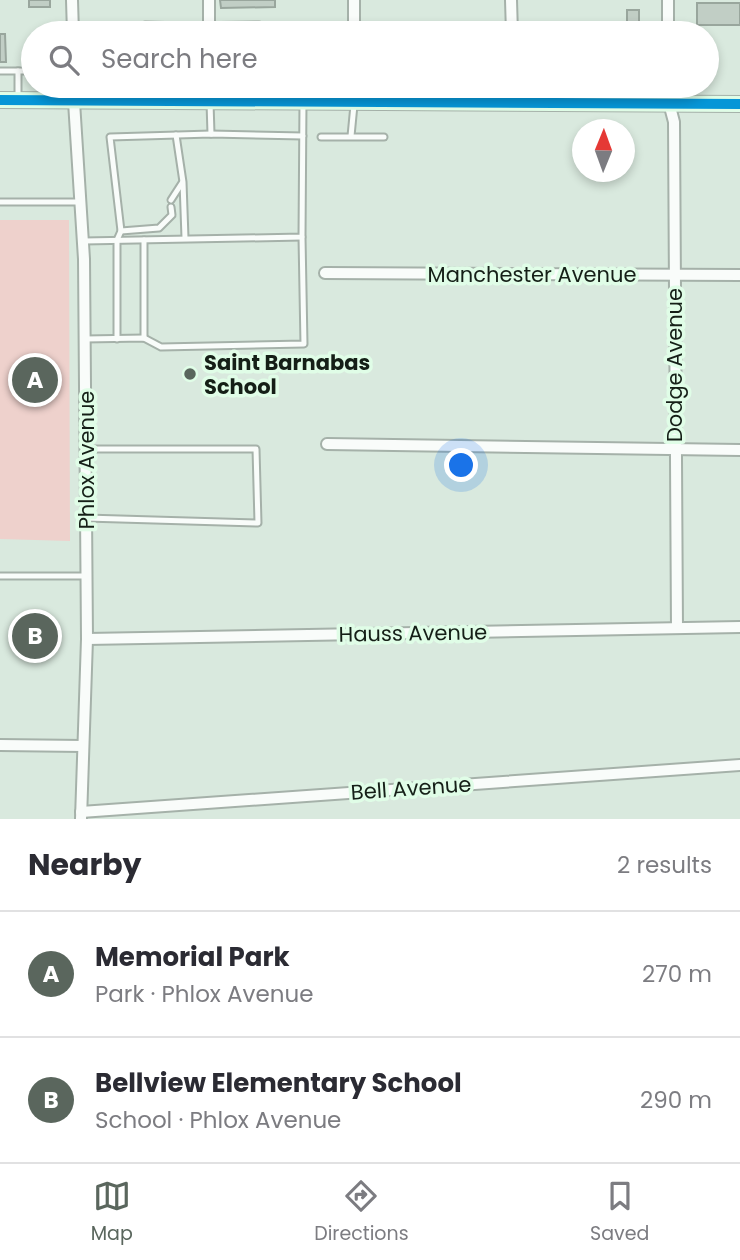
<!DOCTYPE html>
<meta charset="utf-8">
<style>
:root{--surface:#fff;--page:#f2f2f3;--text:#2b2b33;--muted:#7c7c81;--line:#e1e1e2;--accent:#5a665d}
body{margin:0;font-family:Poppins,sans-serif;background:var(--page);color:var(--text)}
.compass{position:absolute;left:572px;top:119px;width:63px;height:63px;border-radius:50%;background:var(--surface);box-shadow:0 4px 10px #0003;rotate:1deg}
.you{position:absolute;left:462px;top:466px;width:24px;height:24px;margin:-18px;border:5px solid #fff;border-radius:50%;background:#1a73e8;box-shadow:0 0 0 10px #1a73e833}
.badge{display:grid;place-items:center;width:46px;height:46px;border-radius:50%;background:var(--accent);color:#fff;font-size:23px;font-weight:700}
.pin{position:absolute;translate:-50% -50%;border:4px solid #fff;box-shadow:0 2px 7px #0006}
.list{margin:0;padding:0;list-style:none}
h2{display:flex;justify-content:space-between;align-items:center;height:91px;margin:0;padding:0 28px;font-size:30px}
h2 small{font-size:23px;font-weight:400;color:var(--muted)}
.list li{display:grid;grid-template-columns:46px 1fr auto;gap:21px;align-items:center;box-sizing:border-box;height:126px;padding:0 28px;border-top:2px solid var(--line)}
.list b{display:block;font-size:26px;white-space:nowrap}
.list p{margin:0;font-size:23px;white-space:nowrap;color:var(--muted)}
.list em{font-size:23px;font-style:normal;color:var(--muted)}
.icon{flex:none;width:38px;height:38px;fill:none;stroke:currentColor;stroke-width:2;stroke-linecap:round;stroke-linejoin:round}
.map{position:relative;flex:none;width:740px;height:819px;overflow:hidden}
.search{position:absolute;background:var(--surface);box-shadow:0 4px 10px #0003;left:21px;right:21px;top:21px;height:77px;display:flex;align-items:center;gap:18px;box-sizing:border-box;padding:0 24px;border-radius:38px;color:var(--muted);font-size:26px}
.sheet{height:343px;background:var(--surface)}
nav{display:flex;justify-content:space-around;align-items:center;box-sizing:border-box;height:98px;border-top:2px solid var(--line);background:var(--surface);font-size:19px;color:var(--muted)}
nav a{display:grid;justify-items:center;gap:4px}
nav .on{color:var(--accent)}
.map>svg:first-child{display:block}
.green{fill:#eed1cc}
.building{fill:#c1cec5;stroke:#99a69d;stroke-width:2}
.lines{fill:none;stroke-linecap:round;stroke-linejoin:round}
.lane-casing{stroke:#a5b1a9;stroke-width:9}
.street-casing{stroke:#a5b1a9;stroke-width:14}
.secondary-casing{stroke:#a5b1a9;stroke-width:18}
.lane{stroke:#f9fcfa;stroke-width:5}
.street{stroke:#f9fcfa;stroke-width:10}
.secondary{stroke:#f9fcfa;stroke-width:14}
.bus-1-casing{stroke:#e0fde7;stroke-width:16}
.bus-1{stroke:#0696d7;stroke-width:10}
.poi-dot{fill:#5a665d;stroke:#e0fde7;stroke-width:2.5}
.labels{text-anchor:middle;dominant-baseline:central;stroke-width:7;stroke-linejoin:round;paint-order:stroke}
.street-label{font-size:21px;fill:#151f17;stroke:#e0fde7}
.poi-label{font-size:21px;font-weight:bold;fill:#151f17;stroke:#e0fde7;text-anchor:start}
</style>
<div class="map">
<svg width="740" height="819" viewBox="0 0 740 819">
<rect width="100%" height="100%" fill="#d9e9de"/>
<polygon class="green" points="0,220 69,220 70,541 0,539"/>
<g class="building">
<rect x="29" y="0" width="21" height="7"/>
<polygon points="220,0 275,0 275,7 221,8"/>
<rect x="697" y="3" width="43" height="22"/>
<rect x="627" y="10" width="12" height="14"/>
<polygon points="0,34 5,34 6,62 0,62"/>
</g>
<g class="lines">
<g class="lane-casing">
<g id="lane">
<polyline points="73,30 92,29 102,33"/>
<polyline points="100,31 124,32"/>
<polyline points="123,31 145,25 185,26"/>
<polyline points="180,33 185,26 259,25 264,27 266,33"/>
<polyline points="0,71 33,71"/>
<polyline points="18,71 18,100"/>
<polyline points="129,86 129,100"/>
<polyline points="269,86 270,100"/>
<polyline points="326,86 330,100"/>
<polyline points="102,99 103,86"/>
<polyline points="176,99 177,86"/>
<polyline points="210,102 211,134"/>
<polyline points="176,135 183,182 185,238"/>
<polyline points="351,136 354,105"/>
<polyline points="321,137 384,137"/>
<polyline points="171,200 182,183"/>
<polyline points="0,202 81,202"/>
<polyline points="121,231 159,228 172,215 171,207"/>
<polyline points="84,241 302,237 303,102"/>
<polyline points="144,338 144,240"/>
<polyline points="85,339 144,338 161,347 304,344 302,237"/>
<polyline points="117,339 117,240 121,231 110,137 211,134 303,136"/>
<polyline points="86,449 256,449 258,523 86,518"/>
<polyline points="0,576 86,576"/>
</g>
</g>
<g class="street-casing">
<g id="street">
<polyline points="72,0 73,33"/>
<polyline points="209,0 209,33"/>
<polyline points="354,0 354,33"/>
<polyline points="511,0 512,33"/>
<polyline points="668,0 668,33"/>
<polyline points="73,86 84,259 87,639 81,819"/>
<polyline points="210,86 210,102"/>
<polyline points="355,86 355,102"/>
<polyline points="513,86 513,103"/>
<polyline points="669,86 669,103 674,122 677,628"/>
<polyline points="325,273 740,275"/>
<polyline points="327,444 740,450"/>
<polyline points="87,639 740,627"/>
<polyline points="0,745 83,746"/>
<polyline points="81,812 740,765"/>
</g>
</g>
<g class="secondary-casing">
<polyline id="secondary" points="0,100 740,104"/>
</g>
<use href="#lane" class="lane"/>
<use href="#street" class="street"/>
<use href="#secondary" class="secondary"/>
<g class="bus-1-casing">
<polyline id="bus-1" points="0,100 740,104"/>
</g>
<use href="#bus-1" class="bus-1"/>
</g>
<circle class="poi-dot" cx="190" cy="374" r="7"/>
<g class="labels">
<g class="street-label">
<text x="532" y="274">Manchester Avenue</text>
<text transform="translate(674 365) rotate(-90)">Dodge Avenue</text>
<text transform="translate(86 460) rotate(-90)">Phlox Avenue</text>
<text transform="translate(413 633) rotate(-1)">Hauss Avenue</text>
<text transform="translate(411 788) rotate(-4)">Bell Avenue</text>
</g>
<g class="poi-label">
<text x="204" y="362">Saint Barnabas<tspan x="204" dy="24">School</tspan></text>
</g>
</g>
</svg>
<svg class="compass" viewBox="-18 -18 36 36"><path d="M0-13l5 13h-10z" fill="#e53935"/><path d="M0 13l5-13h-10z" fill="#7c7c81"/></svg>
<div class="you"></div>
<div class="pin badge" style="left:35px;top:380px">A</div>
<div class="pin badge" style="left:35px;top:636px">B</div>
<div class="search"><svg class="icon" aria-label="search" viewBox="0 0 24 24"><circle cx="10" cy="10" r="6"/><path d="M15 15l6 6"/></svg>Search here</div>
</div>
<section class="sheet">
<h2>Nearby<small>2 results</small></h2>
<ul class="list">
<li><span class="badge">A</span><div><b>Memorial Park</b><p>Park · Phlox Avenue</p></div><em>270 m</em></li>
<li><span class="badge">B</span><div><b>Bellview Elementary School</b><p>School · Phlox Avenue</p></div><em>290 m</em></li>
</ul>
</section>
<nav>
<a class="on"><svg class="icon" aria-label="map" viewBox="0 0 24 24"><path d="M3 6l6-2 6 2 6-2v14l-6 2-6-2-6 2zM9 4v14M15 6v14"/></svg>Map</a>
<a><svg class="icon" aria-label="directions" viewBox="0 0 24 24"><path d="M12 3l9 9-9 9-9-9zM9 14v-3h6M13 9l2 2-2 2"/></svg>Directions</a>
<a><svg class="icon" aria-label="saved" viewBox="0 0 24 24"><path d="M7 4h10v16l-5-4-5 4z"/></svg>Saved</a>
</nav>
